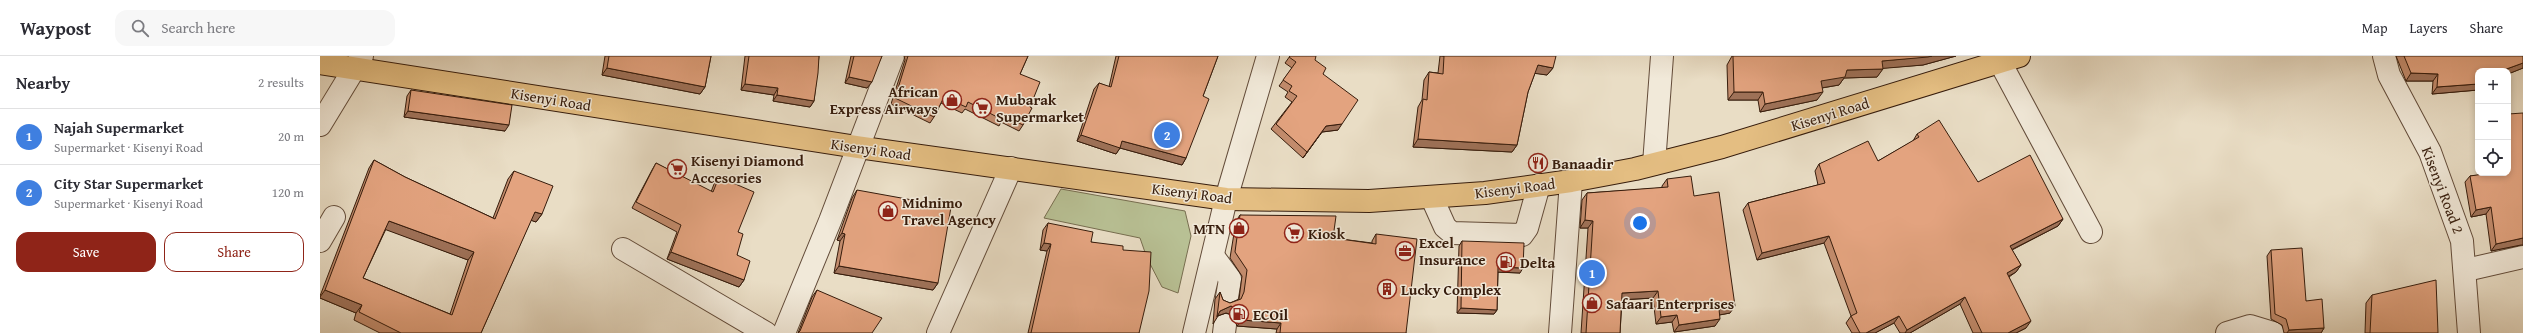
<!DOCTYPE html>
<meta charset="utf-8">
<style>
:root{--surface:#fff;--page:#f7f7f7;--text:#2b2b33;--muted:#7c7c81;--line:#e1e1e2;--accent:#8f2418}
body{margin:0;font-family:"Gentium Book Plus",serif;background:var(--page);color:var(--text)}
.controls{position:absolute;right:12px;top:12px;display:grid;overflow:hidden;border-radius:8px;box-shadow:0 2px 6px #0003}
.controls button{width:36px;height:36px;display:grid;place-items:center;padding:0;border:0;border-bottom:1px solid var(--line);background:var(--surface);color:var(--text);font:20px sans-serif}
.you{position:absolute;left:1320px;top:167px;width:14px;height:14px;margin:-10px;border:3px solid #fff;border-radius:50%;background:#1a73e8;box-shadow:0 0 0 6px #1a73e833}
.badge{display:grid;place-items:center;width:26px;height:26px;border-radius:50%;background:var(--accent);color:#fff;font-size:13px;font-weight:700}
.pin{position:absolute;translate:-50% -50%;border:2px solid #fff;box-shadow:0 1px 4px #0006}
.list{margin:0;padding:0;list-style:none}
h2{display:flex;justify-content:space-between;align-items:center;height:52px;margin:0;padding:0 16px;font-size:17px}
h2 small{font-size:13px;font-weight:400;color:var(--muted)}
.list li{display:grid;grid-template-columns:26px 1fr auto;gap:12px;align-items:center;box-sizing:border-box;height:56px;padding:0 16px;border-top:1px solid var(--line)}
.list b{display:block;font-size:15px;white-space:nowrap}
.list p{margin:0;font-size:13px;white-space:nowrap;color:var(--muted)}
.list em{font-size:13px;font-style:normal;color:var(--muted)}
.actions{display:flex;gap:8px;padding:12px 16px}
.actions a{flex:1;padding:9px 0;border:1px solid var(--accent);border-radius:12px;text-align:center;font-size:14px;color:var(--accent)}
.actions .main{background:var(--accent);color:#fff}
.icon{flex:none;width:22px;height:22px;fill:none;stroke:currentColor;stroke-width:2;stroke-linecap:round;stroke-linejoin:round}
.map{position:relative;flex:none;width:2203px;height:277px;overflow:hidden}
header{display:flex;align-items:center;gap:24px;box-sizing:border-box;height:56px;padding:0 20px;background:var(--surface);border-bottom:1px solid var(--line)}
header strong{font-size:19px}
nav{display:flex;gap:22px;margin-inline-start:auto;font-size:14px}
.search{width:280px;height:36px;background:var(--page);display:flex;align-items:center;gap:10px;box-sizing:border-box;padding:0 14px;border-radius:12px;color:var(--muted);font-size:15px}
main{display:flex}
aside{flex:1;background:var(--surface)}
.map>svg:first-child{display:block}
.green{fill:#b8c094;stroke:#776e50}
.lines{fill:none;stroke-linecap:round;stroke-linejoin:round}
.minor-casing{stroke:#634c3a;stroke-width:24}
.major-casing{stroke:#361c0c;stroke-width:24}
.minor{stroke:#f1e9d9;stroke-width:22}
.major{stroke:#e4be82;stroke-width:22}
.wall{fill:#c38c6d;stroke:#361c0c;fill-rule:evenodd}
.shaded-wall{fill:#9f7259;stroke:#361c0c}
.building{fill:#e3a37f;stroke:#361c0c;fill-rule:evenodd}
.labels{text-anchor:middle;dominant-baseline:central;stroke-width:3;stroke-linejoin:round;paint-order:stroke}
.poi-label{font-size:15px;font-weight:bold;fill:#361c0c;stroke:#f1e9d9;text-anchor:start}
.street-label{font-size:15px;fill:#361c0c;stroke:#f1e9d9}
</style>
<header>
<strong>Waypost</strong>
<div class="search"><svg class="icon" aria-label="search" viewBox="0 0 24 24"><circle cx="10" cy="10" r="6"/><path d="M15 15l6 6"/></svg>Search here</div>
<nav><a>Map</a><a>Layers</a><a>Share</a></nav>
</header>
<main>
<aside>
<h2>Nearby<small>2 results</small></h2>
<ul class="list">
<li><span class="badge" style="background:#3f7fe0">1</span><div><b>Najah Supermarket</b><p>Supermarket · Kisenyi Road</p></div><em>20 m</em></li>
<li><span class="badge" style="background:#3f7fe0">2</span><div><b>City Star Supermarket</b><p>Supermarket · Kisenyi Road</p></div><em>120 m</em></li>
</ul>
<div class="actions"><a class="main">Save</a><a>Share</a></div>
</aside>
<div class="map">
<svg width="2203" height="277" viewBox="0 0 2203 277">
<rect width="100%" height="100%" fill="#e9ddc5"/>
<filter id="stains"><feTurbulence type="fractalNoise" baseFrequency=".005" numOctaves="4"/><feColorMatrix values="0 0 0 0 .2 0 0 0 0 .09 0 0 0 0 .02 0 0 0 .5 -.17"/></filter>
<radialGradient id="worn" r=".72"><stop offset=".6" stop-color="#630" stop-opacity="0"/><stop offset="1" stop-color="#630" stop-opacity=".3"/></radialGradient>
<polygon class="green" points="741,133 865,155 871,180 858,237 842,231 827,202 820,182 724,162"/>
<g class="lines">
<g class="minor-casing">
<g id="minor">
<polyline points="2064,0 2069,19 2110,96 2142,185 2149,277"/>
<polyline points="1680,6 1771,176"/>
<polyline points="0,69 42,0"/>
<polyline points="1334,108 1342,0"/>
<polyline points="1112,142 1125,171 1132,177 1202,179 1207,172 1219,129"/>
<polyline points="0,185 14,161"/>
<polyline points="303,193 446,277"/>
<polyline points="893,200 910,223 907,241"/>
<polyline points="2146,214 2203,201"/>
<polyline points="464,277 510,165 573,0"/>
<polyline points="618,277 691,112"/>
<polyline points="874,277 906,143 948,0"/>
<polyline points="904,277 905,269"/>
<polyline points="1240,277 1251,125"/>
<polyline points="1907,277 1930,270 1953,277"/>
</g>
</g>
<g class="major-casing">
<polyline id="major" points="0,7 537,91 906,143 1049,145 1165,137 1251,125 1315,113 1402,91 1699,0"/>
</g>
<use href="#minor" class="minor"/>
<use href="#major" class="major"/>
</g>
<g class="wall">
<polygon points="285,0 391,0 385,31 380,38 282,19"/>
<polygon points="425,0 499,0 494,45 490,51 453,45 454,39 421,34"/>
<polygon points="531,0 562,0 547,32 525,27"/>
<polygon points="584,0 708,0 700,18 703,69 699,75 681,66 679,70 645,53 642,57 621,47 614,61 610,67 571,48 585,4"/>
<polygon points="796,0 898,0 883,40 866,102 862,109 800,92 796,98 757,85 774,33 779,27 789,31"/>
<polygon points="970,0 995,4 1003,18 1018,74 1002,76 983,102 951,73 972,46 965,41 968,36 959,30 972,12 965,7"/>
<polygon points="1120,0 1233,12 1227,19 1215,17 1208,36 1197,89 1192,96 1093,91 1098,51 1102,44 1104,24 1109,16 1118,17"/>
<polygon points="1412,0 1636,0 1603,9 1563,12 1557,21 1524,22 1519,29 1502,32 1497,44 1440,56 1438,44 1408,44 1407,9"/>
<polygon points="2076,0 2203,0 2203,12 2188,18 2158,15 2158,34 2112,38 2113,25 2086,25"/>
<polygon points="91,34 185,75 84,61 87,40"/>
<polygon points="1597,78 1658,126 1743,163 1738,170 1692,194 1701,209 1696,216 1689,221 1706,272 1696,277 1653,277 1640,248 1590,277 1580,277 1574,267 1555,277 1532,277 1526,267 1531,260 1504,187 1437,204 1423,154 1428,147 1498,129 1495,115 1499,108 1558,105 1593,85"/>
<path d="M54 104 85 121 173 162 188 123 194 115 222 158 216 166 211 164 161 277H60L34 264 36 257 0 242V240L49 112ZM66 173 148 204 130 258 43 222Z"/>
<polygon points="336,107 391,136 394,128 399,121 418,176 417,199 424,224 419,231 347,203 357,176 312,152 332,114"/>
<polygon points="2188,117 2201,189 2171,195 2166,158 2151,161 2145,126 2150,120"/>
<polygon points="1347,123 1374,140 1410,257 1399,259 1395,270 1354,276 1352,266 1336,268 1333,242 1302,244 1300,277 1261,277 1268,172 1260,172 1262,144 1267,137 1342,132 1342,130"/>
<polygon points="537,134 618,227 613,234 514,217 520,185 517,184 532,142"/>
<polygon points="920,159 1013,182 1052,187 1052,185 1056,178 1086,277 956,277 957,273 917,270 913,259 906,257 898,260 893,268 895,243 900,236 903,244 910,247 919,243 922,220 910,202 916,165"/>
<polygon points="728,167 771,186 803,194 819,277 708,277 727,195 720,194 723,174"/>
<polygon points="1142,185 1200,217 1178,216 1177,254 1174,258 1137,257 1139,190"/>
<polygon points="1951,194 1986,245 2004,272 2001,277 1964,277 1962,269 1951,263 1947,200"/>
<polygon points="497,234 552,277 478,277 492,241"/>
<polygon points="2052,239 2118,277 2045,277 2046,247"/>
</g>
<g class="shaded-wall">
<polygon points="1612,0 1636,0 1603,9 1556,13 1562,5"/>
<polygon points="2203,7 2203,12 2188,18 2188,15 2181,15"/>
<polygon points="1218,9 1233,12 1227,19 1212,17"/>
<polygon points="287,12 385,31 380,38 282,19"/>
<polygon points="1563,13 1557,21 1524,22 1519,29 1495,33 1501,25 1527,14"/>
<polygon points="2091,17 2118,18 2113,25 2086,25"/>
<polygon points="529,21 552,26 547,32 525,27"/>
<polygon points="425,28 458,32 454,39 421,34"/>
<polygon points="2158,28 2158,34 2112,38 2117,31"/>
<polygon points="1414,36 1443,36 1438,44 1408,44"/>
<polygon points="1503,36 1497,44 1440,56 1445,48"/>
<polygon points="457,39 494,45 490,51 453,45"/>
<polygon points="88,55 189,69 185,75 84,61"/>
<polygon points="1022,68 1018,74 1002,76 983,102 1006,70"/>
<polygon points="761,79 802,85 866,102 862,109 800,92 796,98 757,85"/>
<polygon points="1098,83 1197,89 1192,96 1093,91"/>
<polygon points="2171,151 2166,158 2151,161 2156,154"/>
<polygon points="215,156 222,158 216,166 210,164"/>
<polygon points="1743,163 1738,170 1685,197 1690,190"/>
<polygon points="1265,164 1273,165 1268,172 1260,172"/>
<polygon points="69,165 154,196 148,204 64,173"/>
<polygon points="522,177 525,178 520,185 517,184"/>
<polygon points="1509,180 1504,187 1437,204 1442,197"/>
<polygon points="2203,182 2203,189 2201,189 2171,195 2176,188"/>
<polygon points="724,187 731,188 727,195 720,194"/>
<polygon points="351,196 424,224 419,231 347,203"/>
<polygon points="1701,209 1696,216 1682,224 1687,217"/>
<polygon points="519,210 618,227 613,234 514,217"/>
<polygon points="1178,211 1203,212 1200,217 1175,216"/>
<polygon points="5,234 42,249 36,257 0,242 0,241"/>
<polygon points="1338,235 1333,242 1297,244 1302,237"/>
<polygon points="1645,241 1640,248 1590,277 1585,277 1587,274"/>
<polygon points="911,250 917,253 913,259 906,257 897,260 900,255"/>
<polygon points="1415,250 1410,257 1394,260 1399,253"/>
<polygon points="1141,252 1177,254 1174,258 1137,257"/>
<polygon points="1357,259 1352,266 1336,268 1341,261"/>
<polygon points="1579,260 1574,267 1555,277 1546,277"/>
<polygon points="1400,263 1395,270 1354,276 1359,269"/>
<polygon points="922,264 961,267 957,273 917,270"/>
<polygon points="1711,265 1706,272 1696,277 1688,277"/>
<polygon points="2004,272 2001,277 1967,277 1969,274"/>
</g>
<g class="building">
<polygon points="289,0 391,0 385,31 287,12"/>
<polygon points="429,0 499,0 498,17 494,45 457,39 458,32 425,28"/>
<polygon points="534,0 562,0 552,26 529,21"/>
<polygon points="588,0 708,0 700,18 720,26 710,51 712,52 703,69 684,60 683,64 648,46 646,51 624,41 614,61 575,42"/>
<polygon points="799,0 898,0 883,40 889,43 866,102 802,85 800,92 761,79 779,27 791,31"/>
<polygon points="970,0 996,0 995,4 1006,12 1003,18 1038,44 1022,68 1006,70 987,96 956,68 977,40 969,35 972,30 963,24 976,6 969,1"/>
<polygon points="1124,0 1236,0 1233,12 1218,9 1208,36 1197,89 1098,83 1103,43 1107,44 1109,16 1123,18"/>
<polygon points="1413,0 1612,0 1608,1 1562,5 1563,13 1527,14 1525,21 1501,25 1503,36 1445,48 1443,36 1414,36"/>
<polygon points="2084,0 2203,0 2203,7 2181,15 2158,15 2158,28 2117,31 2118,18 2091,17"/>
<polygon points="91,34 192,49 189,69 88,55"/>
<polygon points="2203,57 2203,182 2176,188 2171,151 2156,154 2150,120 2170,117 2188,117 2188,58"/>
<polygon points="1619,64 1658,126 1710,99 1743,163 1690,190 1701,209 1687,217 1711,265 1688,277 1662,277 1645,241 1587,274 1579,260 1546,277 1540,277 1531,260 1537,257 1509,180 1442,197 1428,147 1505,127 1499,108 1548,85 1558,105 1599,81 1597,78"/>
<path d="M54 104 85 121 175 163 194 115 233 130 222 158 215 156 161 277H81L39 256 42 249 5 234ZM69 165 154 196 132 259 43 222Z"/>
<polygon points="336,107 393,136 399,121 434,136 418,176 423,178 417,199 430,205 424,224 351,196 361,169 316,146"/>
<polygon points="1371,120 1374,140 1399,136 1415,250 1399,253 1400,263 1359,269 1357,259 1341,261 1338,235 1302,237 1300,277 1266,277 1273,165 1265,164 1267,137 1348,131 1347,123"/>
<polygon points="537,134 631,151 618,227 519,210 525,178 522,177"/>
<polygon points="920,159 1016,160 1013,182 1056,188 1056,178 1097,183 1086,277 960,277 961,267 922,264 917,253 911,250 900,255 897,261 900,236 903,244 910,247 921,243 924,236 927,214 915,196"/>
<polygon points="728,167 773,176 771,186 803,190 803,194 831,196 829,235 819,277 711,277 731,188 724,187"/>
<polygon points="1142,185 1204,187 1203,212 1178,211 1177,254 1141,252"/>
<polygon points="1982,192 1986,245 2002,243 2004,272 1969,274 1966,263 1955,258 1951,194"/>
<polygon points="2116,224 2118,277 2050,277 2052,239"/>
<polygon points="497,234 562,262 552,277 478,277 480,275"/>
</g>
<defs>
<g id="shop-ring" transform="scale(1)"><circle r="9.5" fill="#f1e9d9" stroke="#8f2418" stroke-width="1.5"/><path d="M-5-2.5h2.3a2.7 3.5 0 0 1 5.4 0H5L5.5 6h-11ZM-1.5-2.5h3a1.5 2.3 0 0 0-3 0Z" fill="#8f2418"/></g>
<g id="supermarket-ring" transform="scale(1)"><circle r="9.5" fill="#f1e9d9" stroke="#8f2418" stroke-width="1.5"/><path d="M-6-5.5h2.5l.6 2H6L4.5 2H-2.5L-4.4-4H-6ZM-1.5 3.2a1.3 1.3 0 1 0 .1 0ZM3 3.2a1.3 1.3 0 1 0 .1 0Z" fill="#8f2418"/></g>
<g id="restaurant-ring" transform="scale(1)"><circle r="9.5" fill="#f1e9d9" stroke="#8f2418" stroke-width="1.5"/><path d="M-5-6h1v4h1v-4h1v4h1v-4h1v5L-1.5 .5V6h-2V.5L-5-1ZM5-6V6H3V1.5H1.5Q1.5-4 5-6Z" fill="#8f2418"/></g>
<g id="office-ring" transform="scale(1)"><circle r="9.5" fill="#f1e9d9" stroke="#8f2418" stroke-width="1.5"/><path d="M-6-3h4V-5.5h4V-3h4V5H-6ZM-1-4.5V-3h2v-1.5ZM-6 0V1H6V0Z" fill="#8f2418"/></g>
<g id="fuel-ring" transform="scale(1)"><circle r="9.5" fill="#f1e9d9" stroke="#8f2418" stroke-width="1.5"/><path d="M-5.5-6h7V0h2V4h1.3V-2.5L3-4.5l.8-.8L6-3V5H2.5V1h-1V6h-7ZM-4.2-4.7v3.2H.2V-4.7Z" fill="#8f2418"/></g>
<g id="building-ring" transform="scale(1)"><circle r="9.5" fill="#f1e9d9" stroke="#8f2418" stroke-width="1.5"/><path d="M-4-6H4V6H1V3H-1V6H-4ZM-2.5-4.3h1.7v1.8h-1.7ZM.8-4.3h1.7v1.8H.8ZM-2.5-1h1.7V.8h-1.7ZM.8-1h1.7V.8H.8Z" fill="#8f2418"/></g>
</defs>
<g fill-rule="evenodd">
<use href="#shop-ring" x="632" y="44"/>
<use href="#supermarket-ring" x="662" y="52"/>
<use href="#restaurant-ring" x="1218" y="107"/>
<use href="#supermarket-ring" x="357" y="113"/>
<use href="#shop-ring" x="568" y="155"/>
<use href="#shop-ring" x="919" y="172"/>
<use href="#supermarket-ring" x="974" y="177"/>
<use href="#office-ring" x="1085" y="195"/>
<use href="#fuel-ring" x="1186" y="206"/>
<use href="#building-ring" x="1067" y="233"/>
<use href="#shop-ring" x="1272" y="247"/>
<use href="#fuel-ring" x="919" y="258"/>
</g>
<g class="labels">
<g class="poi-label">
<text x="618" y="35" text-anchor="end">African<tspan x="618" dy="17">Express Airways</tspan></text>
<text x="676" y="43">Mubarak<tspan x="676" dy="17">Supermarket</tspan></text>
<text x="371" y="104">Kisenyi Diamond<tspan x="371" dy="17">Accesories</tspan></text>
<text x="1232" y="107">Banaadir</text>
<text x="582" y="146">Midnimo<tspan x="582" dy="17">Travel Agency</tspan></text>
<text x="905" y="172" text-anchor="end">MTN</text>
<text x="988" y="177">Kiosk</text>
<text x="1099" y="186">Excel<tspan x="1099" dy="17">Insurance</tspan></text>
<text x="1200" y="206">Delta</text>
<text x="1081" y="233">Lucky Complex</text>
<text x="1286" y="247">Safaari Enterprises</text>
<text x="933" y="258">ECOil</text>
</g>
<g class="street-label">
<text transform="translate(231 43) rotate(9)">Kisenyi Road</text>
<text transform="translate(1510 58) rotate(-17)">Kisenyi Road</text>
<text transform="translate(551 93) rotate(8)">Kisenyi Road</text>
<text transform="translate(1195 132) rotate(-7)">Kisenyi Road</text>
<text transform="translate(2123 134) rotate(69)">Kisenyi Road 2</text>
<text transform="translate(872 137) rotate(7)">Kisenyi Road</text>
</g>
</g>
<rect width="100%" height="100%" filter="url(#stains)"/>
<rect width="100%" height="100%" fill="url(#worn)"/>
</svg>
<div class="controls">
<button>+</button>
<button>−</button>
<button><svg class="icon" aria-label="locate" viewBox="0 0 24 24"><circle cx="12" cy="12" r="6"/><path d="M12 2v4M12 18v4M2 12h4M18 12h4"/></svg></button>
</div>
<div class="you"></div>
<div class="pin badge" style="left:1272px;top:217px;background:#3f7fe0">1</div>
<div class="pin badge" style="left:847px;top:79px;background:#3f7fe0">2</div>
</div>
</main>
